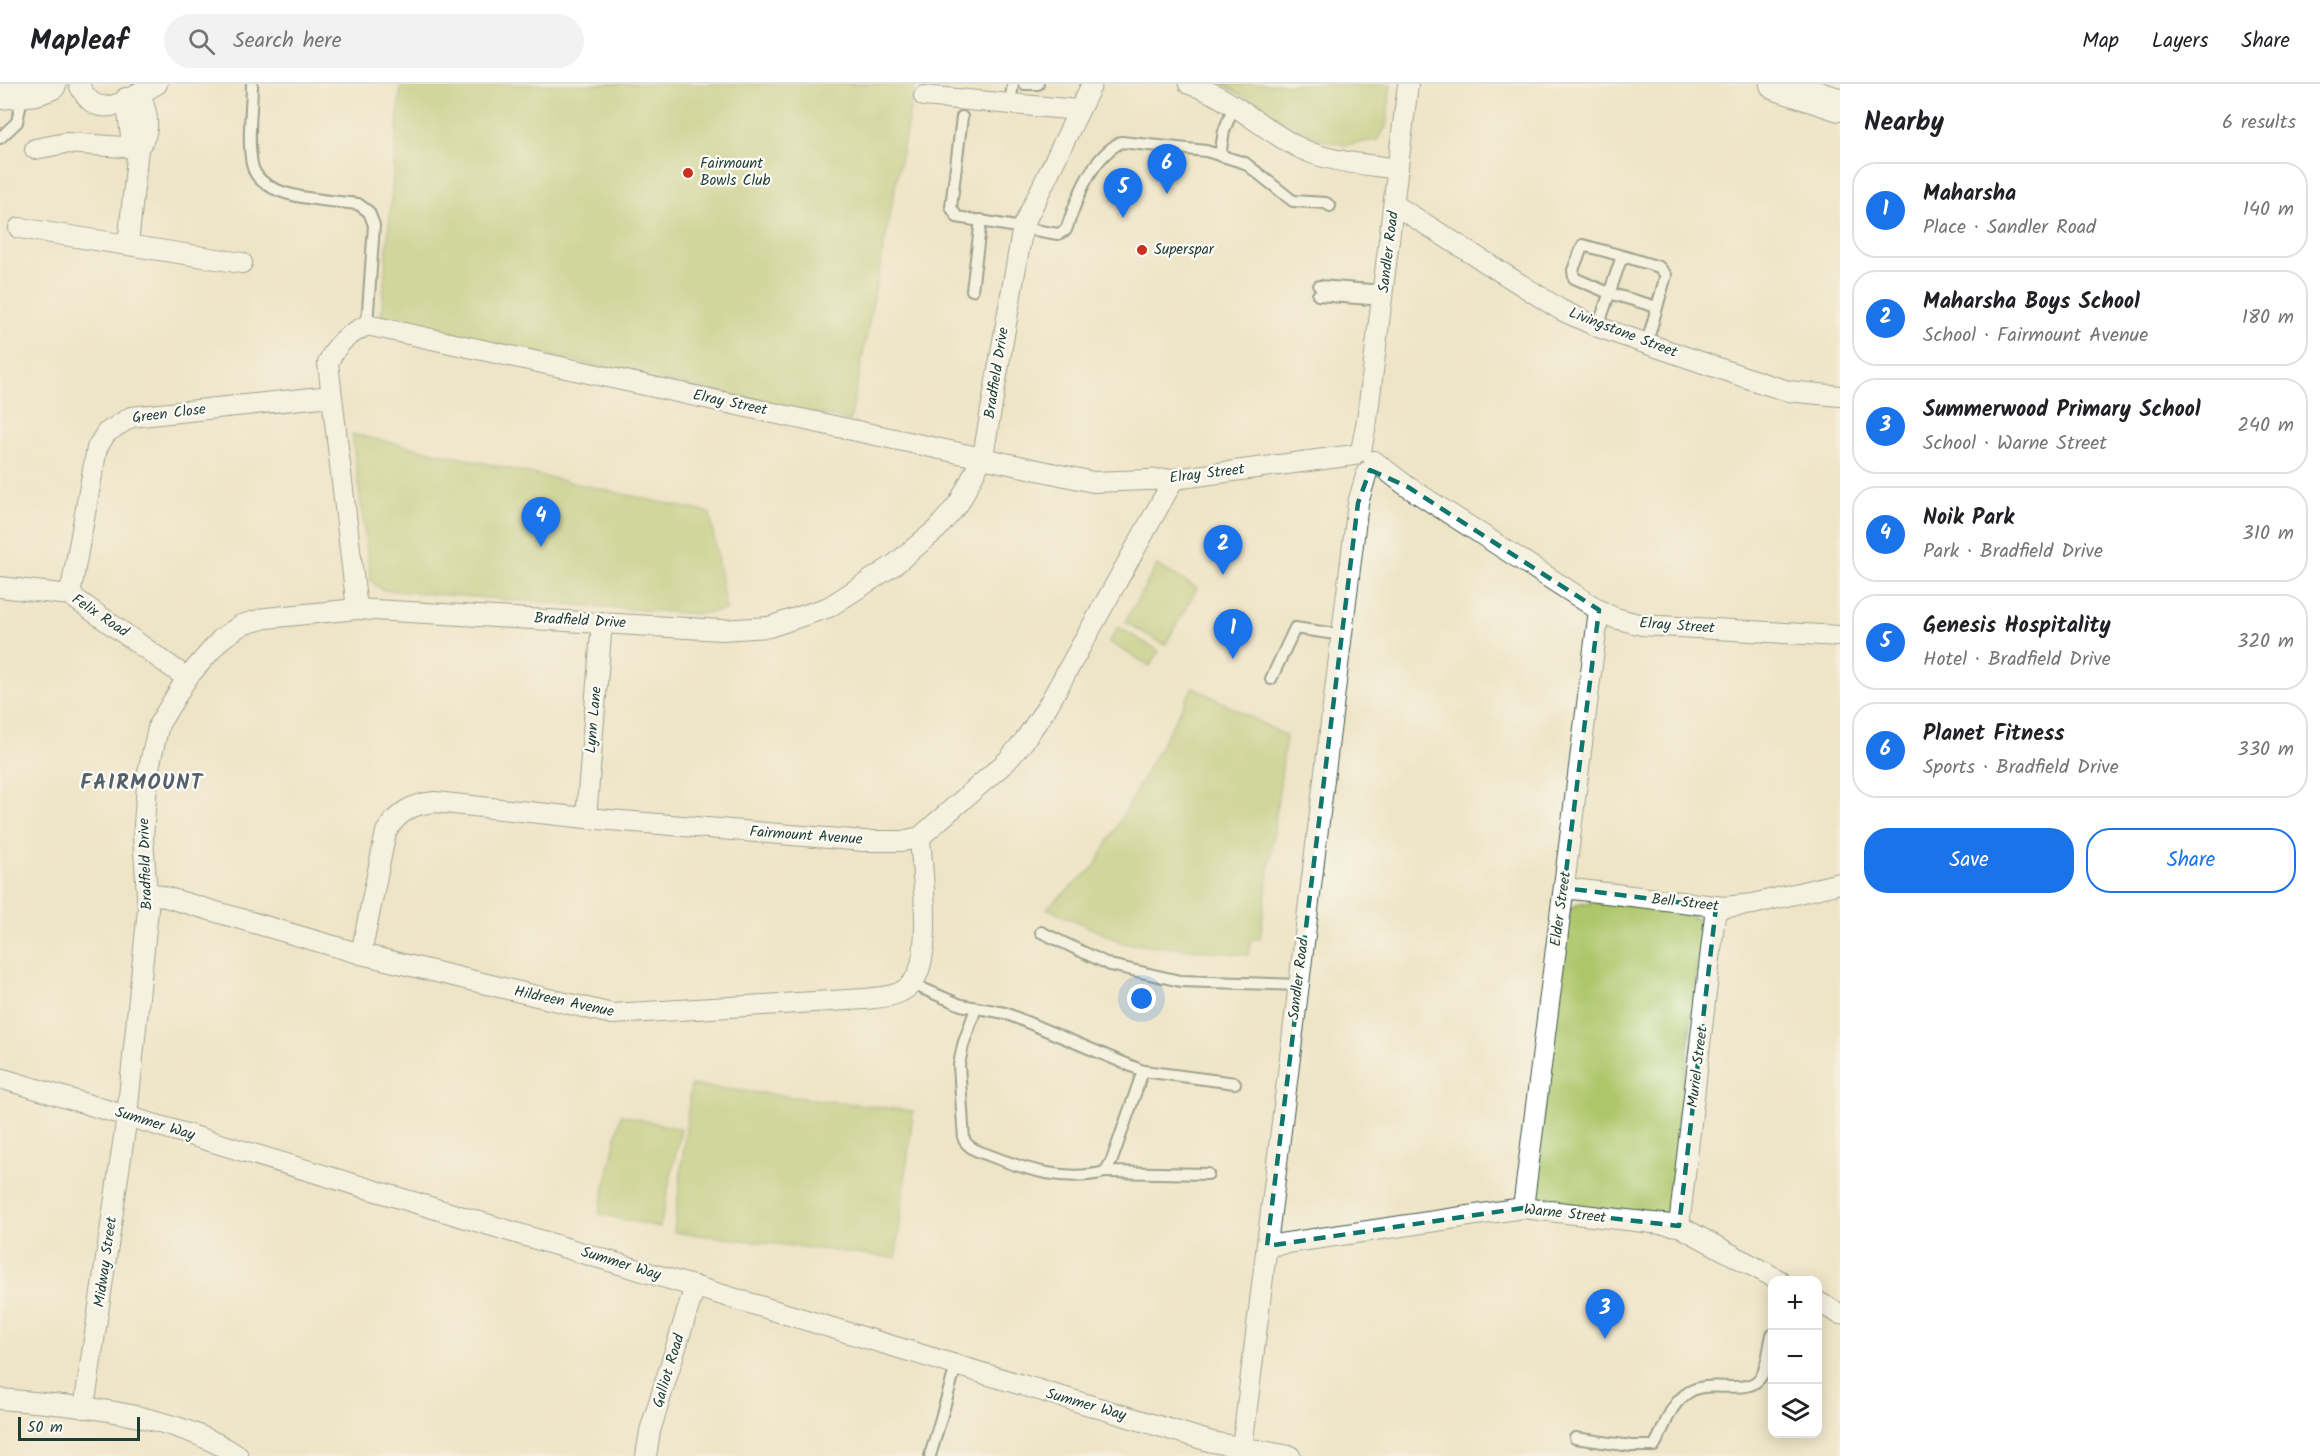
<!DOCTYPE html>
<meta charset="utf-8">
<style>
:root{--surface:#fff;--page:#f2f2f2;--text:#202124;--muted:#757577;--line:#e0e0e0;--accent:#1a73e8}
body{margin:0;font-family:Kalam,sans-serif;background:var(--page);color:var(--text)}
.controls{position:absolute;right:18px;bottom:18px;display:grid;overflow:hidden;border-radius:12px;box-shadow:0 3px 15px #0003}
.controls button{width:54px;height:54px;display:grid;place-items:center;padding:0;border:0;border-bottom:2px solid var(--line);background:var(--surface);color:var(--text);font:30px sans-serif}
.scale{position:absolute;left:18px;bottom:15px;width:122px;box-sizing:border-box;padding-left:6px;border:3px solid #1f3d34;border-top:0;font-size:16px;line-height:21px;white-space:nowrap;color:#1f3d34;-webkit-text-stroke:4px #fdfcf7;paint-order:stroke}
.you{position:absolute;left:1142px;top:915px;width:21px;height:21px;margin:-15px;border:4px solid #fff;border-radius:50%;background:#1a73e8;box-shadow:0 0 0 9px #1a73e833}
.badge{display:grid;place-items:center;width:39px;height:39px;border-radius:50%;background:var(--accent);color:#fff;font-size:20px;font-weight:700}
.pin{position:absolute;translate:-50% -50px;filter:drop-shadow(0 2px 3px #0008)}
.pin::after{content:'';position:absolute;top:32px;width:21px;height:18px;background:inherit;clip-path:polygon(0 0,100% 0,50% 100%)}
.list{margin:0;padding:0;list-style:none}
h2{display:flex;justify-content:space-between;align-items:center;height:78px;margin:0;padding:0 24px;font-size:26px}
h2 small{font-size:20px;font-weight:400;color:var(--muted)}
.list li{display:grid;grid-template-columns:39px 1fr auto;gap:18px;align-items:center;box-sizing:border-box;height:96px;margin:0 12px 12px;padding:0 12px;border:2px solid var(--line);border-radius:24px}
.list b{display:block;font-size:22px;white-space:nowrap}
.list p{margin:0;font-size:20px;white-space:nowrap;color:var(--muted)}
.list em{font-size:20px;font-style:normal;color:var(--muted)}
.actions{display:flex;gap:12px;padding:18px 24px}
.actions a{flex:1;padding:14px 0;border:2px solid var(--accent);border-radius:24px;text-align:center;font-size:21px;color:var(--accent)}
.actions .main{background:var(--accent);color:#fff}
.icon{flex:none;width:33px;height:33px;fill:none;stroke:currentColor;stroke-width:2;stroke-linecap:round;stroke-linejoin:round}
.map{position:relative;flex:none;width:1840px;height:1372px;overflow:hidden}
header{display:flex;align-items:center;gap:36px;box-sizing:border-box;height:84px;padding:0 30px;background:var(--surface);border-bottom:2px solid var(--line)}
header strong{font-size:28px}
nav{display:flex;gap:33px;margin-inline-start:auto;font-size:21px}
.search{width:420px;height:54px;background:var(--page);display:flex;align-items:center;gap:15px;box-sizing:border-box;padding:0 21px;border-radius:33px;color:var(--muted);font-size:22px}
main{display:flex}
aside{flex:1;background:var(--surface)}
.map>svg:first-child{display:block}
.green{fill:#aec66b;stroke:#668250;stroke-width:1.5}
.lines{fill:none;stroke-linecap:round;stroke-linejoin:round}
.service-casing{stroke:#3e564a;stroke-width:14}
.minor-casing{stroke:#3e564a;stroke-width:22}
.primary-casing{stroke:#3e564a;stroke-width:34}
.service{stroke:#fff;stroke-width:10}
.minor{stroke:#fff;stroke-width:20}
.primary{stroke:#fff;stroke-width:32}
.marked{fill:none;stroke:#0f766e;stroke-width:4.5;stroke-dasharray:12 8;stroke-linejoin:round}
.poi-dot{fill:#c8321e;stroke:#fdfcf7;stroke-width:2}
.labels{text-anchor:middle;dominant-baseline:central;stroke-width:4.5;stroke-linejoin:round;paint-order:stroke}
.poi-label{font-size:15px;fill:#1f3d34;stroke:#fdfcf7;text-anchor:start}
.street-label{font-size:15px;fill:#1f3d34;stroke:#fdfcf7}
.district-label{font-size:21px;font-weight:bold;letter-spacing:1.5px;fill:#54606b;stroke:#fdfcf7}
</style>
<header>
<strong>Mapleaf</strong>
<div class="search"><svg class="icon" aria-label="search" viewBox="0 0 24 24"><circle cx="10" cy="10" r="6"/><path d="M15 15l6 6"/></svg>Search here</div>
<nav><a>Map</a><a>Layers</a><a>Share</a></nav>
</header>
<main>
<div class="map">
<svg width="1840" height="1372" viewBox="0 0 1840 1372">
<rect width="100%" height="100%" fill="#fdfcf7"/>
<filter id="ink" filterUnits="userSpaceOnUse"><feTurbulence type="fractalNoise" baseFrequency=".0167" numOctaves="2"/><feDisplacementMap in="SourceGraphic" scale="12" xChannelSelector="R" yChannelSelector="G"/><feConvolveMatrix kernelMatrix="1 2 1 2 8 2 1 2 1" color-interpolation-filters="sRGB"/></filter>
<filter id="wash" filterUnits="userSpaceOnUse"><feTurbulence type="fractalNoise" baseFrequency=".008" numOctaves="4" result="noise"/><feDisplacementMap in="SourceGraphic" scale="24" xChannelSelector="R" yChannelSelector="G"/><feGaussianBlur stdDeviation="1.35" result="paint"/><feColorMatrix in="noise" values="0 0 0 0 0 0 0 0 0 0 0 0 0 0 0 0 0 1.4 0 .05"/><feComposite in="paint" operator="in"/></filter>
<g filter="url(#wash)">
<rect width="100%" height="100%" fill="#eee4c6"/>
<g class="green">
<polygon points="401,0 915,0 850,337 381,235"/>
<polygon points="1223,0 1391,0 1386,43 1377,56 1345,61 1310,53"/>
<polygon points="352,350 710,429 726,526 697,530 382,506 371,497"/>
<polygon points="1157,481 1197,504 1165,561 1125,538"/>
<polygon points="1118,543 1159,567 1150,582 1109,558"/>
<polygon points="1193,603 1286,652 1260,855 1251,854 1249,871 1123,859 1047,824 1095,782"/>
<path d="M1580 819C1608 818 1678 820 1700 837V859L1671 1116 1667 1130 1656 1133 1543 1117 1537 1110 1534 1099 1570 825Z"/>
<polygon points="691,1001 913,1027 896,1174 674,1148"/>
<polygon points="621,1031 681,1045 660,1143 599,1130"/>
</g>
</g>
<g filter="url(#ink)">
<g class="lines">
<g class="service-casing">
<g id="service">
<path d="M252 0C252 25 247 55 252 80 258 116 329 116 358 120L369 128 374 141 367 241"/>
<polyline points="1024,0 1038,0"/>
<polyline points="1010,19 1013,0"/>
<path d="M962 33 951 123 957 133 1058 150 1066 146C1077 114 1090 75 1121 58L1206 67 1245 79 1293 117 1326 119 1330 122"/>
<polyline points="0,54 17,38 23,9"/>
<polyline points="1220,71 1224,47 1234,21"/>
<polyline points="1626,173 1583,161 1573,186 1574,194 1609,209 1657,223"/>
<polyline points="1319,202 1384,207"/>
<polyline points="972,206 981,136"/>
<polyline points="1318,211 1383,216"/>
<polyline points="1598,243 1620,178 1626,173 1659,183 1666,191 1647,259"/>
<polyline points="1271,595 1295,544 1342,551"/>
<polyline points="1041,848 1110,881 1180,897 1299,901"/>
<polyline points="912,900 961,921 1005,929 1143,987 1235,999"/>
<path d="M976 924 963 961 959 981 964 1056C970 1066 981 1068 991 1072 1027 1086 1066 1098 1105 1088L1112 1076 1143 987"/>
<polyline points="1105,1088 1208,1090"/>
<path d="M1575 1354 1631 1362H1654C1666 1343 1668 1321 1689 1308 1711 1294 1750 1314 1762 1291 1768 1280 1769 1263 1772 1251"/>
<polyline points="930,1372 956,1282"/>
</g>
</g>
<g class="minor-casing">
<g id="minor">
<path d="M79 0C97 42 128 15 157 0"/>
<path d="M1189 0C1229 12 1258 42 1294 61 1323 78 1365 80 1398 85"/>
<polyline points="924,12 1078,26"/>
<polyline points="126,14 131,52 138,64"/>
<polyline points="35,65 66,59 138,64"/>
<polyline points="1395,121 1561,226 1598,243 1765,300 1788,307 1840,312"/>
<polyline points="19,144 242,179"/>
<path d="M128 161 138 64C153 46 147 30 140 8"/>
<polyline points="1361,367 1367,336 1408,0"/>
<polyline points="1374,377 1408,403 1599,526 1615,534 1642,541 1840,552"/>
<polyline points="0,503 70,511 187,594"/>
<polyline points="70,511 97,364 106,349 131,333 331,312"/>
<path d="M357 525 328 279C337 258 348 251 367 241L1093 398 1174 395 1354 371"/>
<polyline points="586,734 602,538"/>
<polyline points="1564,804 1724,823 1753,820 1840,799"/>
<path d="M148 808 361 870 612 930 865 915C881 913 901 913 912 899 934 875 922 787 920 753"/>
<path d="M361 870 386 748C398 728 412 720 435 718L586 734 864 757H903L920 753 1007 677 1024 657 1047 623 1174 395"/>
<polyline points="0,994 1212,1358 1290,1372"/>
<polyline points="1523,1124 1599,526"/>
<polyline points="1679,1142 1716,823"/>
<polyline points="1267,1162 1523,1124 1679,1142 1779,1196"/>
<polyline points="1818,1218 1840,1230"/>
<path d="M0 1315C75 1321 175 1329 238 1372"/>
<polyline points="84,1324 127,1032 148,825 143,753 148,688 159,640 187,594 221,555 241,541 266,534 357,525 721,546 769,543 829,523 894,481 937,445 959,419 983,372 1023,142 1092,0"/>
<polyline points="646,1372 650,1347 695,1202"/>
<polyline points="1241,1372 1358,419 1367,388"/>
</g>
</g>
<g class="primary-casing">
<g id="primary">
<polyline points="1776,0 1840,21"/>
<polyline points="0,9 36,5 50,0"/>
</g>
</g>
<use href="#service" class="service"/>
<use href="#minor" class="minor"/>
<use href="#primary" class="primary"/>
</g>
</g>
<path d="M0 0H1840V1372H0ZM1370 386 1408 403 1599 526 1564 804 1716 823 1679 1142 1523 1124 1267 1162 1358 419Z" fill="#eee4c6" fill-opacity=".55" fill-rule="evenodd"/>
<path class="marked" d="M1370 386 1408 403 1599 526 1564 804 1716 823 1679 1142 1523 1124 1267 1162 1358 419Z"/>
<g class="poi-dot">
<circle cx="688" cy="89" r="6"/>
<circle cx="1142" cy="166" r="6"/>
</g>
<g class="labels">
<g class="poi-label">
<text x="700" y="80">Fairmount<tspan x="700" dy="17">Bowls Club</tspan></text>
<text x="1154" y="166">Superspar</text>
</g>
<g class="street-label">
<text transform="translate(1389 168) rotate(-83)">Sandler Road</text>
<text transform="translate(1623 249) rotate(21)">Livingstone Street</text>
<text transform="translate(997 289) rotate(-81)">Bradfield Drive</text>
<text transform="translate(730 319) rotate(12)">Elray Street</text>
<text transform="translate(169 330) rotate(-7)">Green Close</text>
<text transform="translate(1207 390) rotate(-7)">Elray Street</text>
<text transform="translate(100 532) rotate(34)">Felix Road</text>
<text transform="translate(580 537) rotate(3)">Bradfield Drive</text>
<text transform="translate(1677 542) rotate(4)">Elray Street</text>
<text transform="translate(594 636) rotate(-85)">Lynn Lane</text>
<text transform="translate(806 752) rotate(4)">Fairmount Avenue</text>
<text transform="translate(146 780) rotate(-92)">Bradfield Drive</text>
<text transform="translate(1685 819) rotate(6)">Bell Street</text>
<text transform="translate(1561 825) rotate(-82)">Elder Street</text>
<text transform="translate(1299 895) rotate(-83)">Sandler Road</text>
<text transform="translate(564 918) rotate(12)">Hildreen Avenue</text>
<text transform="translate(1698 983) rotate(-83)">Muriel Street</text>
<text transform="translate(155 1040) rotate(17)">Summer Way</text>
<text transform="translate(1565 1130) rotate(6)">Warne Street</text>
<text transform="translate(106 1178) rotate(-82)">Midway Street</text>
<text transform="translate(621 1180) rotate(17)">Summer Way</text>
<text transform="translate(669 1287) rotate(-73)">Galliot Road</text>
<text transform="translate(1086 1321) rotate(16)">Summer Way</text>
</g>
<g class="district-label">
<text x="142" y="699">FAIRMOUNT</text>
</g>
</g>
</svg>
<div class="controls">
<button>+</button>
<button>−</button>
<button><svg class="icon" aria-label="layers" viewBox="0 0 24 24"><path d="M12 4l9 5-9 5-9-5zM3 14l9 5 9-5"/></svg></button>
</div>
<div class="scale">50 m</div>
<div class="you"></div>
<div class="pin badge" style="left:1233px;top:575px">1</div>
<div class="pin badge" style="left:1223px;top:491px">2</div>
<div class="pin badge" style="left:1605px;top:1255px">3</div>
<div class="pin badge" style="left:541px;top:463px">4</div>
<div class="pin badge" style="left:1123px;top:134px">5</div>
<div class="pin badge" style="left:1167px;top:110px">6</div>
</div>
<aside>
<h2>Nearby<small>6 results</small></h2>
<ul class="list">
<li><span class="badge">1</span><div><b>Maharsha</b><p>Place · Sandler Road</p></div><em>140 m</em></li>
<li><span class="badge">2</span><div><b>Maharsha Boys School</b><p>School · Fairmount Avenue</p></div><em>180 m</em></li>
<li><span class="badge">3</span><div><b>Summerwood Primary School</b><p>School · Warne Street</p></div><em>240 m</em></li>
<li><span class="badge">4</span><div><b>Noik Park</b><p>Park · Bradfield Drive</p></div><em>310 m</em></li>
<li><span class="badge">5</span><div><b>Genesis Hospitality</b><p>Hotel · Bradfield Drive</p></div><em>320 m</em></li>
<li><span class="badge">6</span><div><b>Planet Fitness</b><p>Sports · Bradfield Drive</p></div><em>330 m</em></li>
</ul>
<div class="actions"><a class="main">Save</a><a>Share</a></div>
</aside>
</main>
